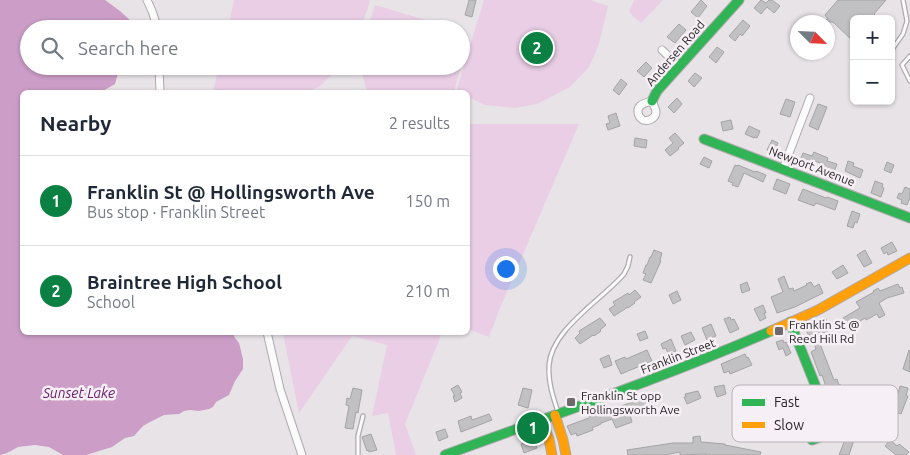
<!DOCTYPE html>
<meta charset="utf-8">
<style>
:root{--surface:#fff;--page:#f2f2f3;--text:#1f2937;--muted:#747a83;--line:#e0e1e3;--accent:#0b8043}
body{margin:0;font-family:Ubuntu,sans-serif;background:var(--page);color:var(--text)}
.controls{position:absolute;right:15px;top:15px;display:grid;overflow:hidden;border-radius:8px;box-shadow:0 1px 4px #0004}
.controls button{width:45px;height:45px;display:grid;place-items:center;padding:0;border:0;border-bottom:1px solid var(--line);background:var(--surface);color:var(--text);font:25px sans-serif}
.compass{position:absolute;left:790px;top:15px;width:45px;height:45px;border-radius:50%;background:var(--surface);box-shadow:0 1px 4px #0004;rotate:114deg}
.you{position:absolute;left:505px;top:268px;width:18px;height:18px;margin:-12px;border:4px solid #fff;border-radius:50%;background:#1a73e8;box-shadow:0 0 0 8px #1a73e833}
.badge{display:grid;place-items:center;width:32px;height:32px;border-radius:50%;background:var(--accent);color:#fff;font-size:16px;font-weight:700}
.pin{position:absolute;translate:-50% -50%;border:2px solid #fff;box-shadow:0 1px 5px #0006}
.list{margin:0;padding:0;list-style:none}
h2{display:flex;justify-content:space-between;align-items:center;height:65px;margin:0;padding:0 20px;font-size:21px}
h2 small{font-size:16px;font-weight:400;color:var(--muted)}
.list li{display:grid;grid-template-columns:32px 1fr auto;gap:15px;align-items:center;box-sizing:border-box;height:90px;padding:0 20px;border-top:1px solid var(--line)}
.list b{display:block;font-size:19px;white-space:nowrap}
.list p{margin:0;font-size:16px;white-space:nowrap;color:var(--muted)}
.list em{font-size:16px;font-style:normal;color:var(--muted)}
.icon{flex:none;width:28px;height:28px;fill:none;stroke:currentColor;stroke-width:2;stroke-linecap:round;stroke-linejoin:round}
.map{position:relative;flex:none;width:910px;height:455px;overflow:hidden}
.search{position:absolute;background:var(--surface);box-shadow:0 1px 4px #0004;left:20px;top:20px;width:450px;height:55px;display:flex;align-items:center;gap:12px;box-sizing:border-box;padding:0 18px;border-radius:28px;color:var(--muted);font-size:19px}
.panel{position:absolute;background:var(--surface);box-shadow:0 1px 4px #0004;left:20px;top:90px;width:450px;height:245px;border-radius:8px}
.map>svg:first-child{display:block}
.green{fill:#e9cee6}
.water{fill:#cb9dc7}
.building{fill:#c1c0c2;stroke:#a4a4a5}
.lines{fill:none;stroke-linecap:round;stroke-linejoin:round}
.lane-casing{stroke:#aeaaad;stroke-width:5.5}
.street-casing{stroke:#aeaaad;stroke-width:9}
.fast-casing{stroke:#aeaaad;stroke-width:11}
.slow-casing{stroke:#aeaaad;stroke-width:11}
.lane{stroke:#fcfbfb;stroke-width:3}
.street{stroke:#fcfbfb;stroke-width:7}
.fast{stroke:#30b455;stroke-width:9}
.slow{stroke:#ff9f0a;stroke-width:9}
.poi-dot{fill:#6c686c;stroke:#f6eff5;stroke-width:2}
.labels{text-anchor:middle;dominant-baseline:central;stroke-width:5;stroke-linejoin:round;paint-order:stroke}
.street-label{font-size:12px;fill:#292629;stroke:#f6eff5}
.poi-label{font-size:12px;fill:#292629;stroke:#f6eff5;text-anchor:start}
.water-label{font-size:14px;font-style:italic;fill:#6c2068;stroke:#f6eff5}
.key{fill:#f6eff5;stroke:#b8b3b8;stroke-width:1}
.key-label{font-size:14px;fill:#292629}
</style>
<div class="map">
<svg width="910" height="455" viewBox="0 0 910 455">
<rect width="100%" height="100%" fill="#e8e3e7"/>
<g class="green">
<polygon points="234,0 369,0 370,1 361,29 228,29"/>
<polygon points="484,0 590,0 608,6 599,44 589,67 570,87 537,104 515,108 485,105 468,97 468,92 456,92"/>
<polygon points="634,0 663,0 641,23 629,12"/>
<polygon points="375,5 456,29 367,29"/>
<polygon points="219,66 341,66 320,86 308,92 213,92"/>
<polygon points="461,66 454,92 368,92 366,88 360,67"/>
<polygon points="468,124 579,124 500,308 489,337 468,329"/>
<polygon points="283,333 442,333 405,424 416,455 396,455 388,413 372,416 387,345 352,336 299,413"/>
</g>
<polygon class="water" points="0,0 105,0 120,11 132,22 136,29 29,29 29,66 120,66 115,84 101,92 22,92 22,332 233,333 235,338 239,343 243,359 243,369 235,381 229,395 216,402 213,407 209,409 199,411 190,410 184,411 179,414 164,415 150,422 143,426 134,436 125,438 112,447 86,455 63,455 49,447 35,445 18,447 7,453 0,455"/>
<g class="building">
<polygon points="469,0 476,0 472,17 465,15"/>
<polygon points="701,0 707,6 698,18 691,12"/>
<polygon points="761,0 766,3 769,0 772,0 780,6 774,13 767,7 761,14 754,8"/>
<polygon points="838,0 886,0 874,14 879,19 854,19 854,42 833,22 820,22 828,19 825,15"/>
<polygon points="743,20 750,26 742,36 740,34 735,41 729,36"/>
<polygon points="679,24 686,30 675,43 667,37"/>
<polygon points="717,47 724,52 716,63 709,57"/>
<polygon points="646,62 652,68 644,77 637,71"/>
<polygon points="695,73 702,78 694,87 688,81"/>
<polygon points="621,79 627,84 619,95 613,90"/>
<polygon points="677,98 682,104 674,113 668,107"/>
<polygon points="786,99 795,102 790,117 780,114"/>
<polygon points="818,104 827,107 818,130 809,126"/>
<polygon points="616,113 620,126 608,130 606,124 610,123 608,116"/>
<polygon points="731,120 733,129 723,131 721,122"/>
<polygon points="749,126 760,131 757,138 754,137 754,138 745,134"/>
<polygon points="675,133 684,143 678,148 679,149 670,156 665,150 673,143 669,138"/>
<polygon points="635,138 647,140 646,148 634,146"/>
<polygon points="772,140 778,143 774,153 767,150"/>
<polygon points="814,152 828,158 827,161 837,164 834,172 824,168 825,165 812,160 809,167 799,163 803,153 812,156"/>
<polygon points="704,157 712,161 709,168 700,164"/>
<polygon points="848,161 854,163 853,166 863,170 860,178 845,171"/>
<polygon points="887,162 894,165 891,173 884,170"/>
<polygon points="735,165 738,166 738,165 755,172 756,171 766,175 763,182 744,173 738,187 732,185 733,183 728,181"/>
<polygon points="777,179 790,184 786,194 773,189"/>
<polygon points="875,181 883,184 882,187 884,188 881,197 871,193"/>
<polygon points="905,187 910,189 910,198 907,205 901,203 902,200 897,198 899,193 902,194"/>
<polygon points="803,189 826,198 827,197 838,201 835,210 816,203 814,206 798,200"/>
<polygon points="852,211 860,214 857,223 855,222 853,228 847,226"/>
<polygon points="892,242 897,251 888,255 887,252 884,254 881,248"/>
<polygon points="654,250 662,253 660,260 661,261 651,283 643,280 646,274 643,273 646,265 647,265 650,257 651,257"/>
<polygon points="865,250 872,263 864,267 857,255"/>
<polygon points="843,265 848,273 837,279 832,272"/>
<polygon points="784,276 789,289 793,288 794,291 807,285 806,284 811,282 814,287 819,284 823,293 795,307 777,313 771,297 783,292 778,279"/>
<polygon points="747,282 750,290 742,293 740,285"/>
<polygon points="898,284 900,288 902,287 904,293 887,298 879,303 885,315 879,318 877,314 866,320 865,318 849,328 843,318 860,308 856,302 874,292 873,291 878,288 880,291"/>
<polygon points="635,290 641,297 634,302 635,303 628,308 628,307 614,316 609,309 615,305 613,302 628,293 629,295"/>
<polygon points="677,291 681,300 673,304 669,295"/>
<polygon points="763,305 766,313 764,313 766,318 760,321 754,309"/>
<polygon points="730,317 731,320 734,319 739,329 730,333 724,319"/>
<polygon points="600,318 606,325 600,330 601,331 594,336 593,335 580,344 575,338 580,333 579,331"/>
<polygon points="826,319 828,325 830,324 832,329 817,336 834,380 837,379 839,385 840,384 843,391 832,394 830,389 827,390 822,375 820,376 811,352 816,349 812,338 810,339 805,327"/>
<polygon points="711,324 716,336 707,340 702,328"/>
<polygon points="645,331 648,338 640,341 637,334"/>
<polygon points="691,332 695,340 685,345 681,336"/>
<polygon points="671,339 676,351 668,354 666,348 663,349 661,344"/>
<polygon points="783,340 784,343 786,342 791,353 786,356 783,348 779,350 776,342"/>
<polygon points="647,350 652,361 621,374 615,361 625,357 626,359"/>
<polygon points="909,350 910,351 910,372 903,369"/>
<polygon points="745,354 747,358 748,357 752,365 730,374 729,371 724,373 721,364"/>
<polygon points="609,355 612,365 604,368 600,359"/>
<polygon points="458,385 462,392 460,393 462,398 455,402 453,396 455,396 451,389"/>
<polygon points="724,385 726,394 717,397 714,387"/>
<polygon points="900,386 908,388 906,396 908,396 901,414 893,411 894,408 885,406 889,394 897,397"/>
<polygon points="353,388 362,390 358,413 356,412 353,429 345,428 349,406 346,405 347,398 350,399"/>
<polygon points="523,388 532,390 528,408 518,405"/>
<polygon points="698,391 701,398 687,404 684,397 686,397 685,394"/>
<polygon points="651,395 654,406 630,415 632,422 616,428 612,419 601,423 601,424 592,428 593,430 577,436 576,433 571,435 567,426 589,418 589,416 597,413 598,415 640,399 640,398"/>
<polygon points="489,414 492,420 461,432 458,421 471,416 472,420"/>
<polygon points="445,429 448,437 439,441 436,432"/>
<polygon points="371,434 377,450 369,452 368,450 367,451 362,437"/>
<polygon points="700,436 701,442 725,444 725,445 761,452 760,455 706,455 706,454 680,455 680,452 665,455 628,455 627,450 673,443 693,443 693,437"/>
<polygon points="846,437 854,440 849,455 839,455"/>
<polygon points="533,439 537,448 524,453 521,444"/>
<polygon points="890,440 897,446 899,444 909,452 906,455 896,455 885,446"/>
</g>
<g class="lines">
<g class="lane-casing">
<g id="lane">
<polyline points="891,51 903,34 907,21 903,0"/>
<polyline points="910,56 902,65 910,81"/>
<path d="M558 412C553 397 548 382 549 366 551 329 602 300 624 274L628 266 630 257"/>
<polyline points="358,455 358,436 363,416"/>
</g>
</g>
<g class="street-casing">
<g id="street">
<polyline points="147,0 152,11 158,29"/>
<polyline points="662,50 679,66"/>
<polyline points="159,66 160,92"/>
<path d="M652 101C653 104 656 108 656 113 655 118 649 122 643 120 638 117 636 110 640 106 643 103 648 102 652 101Z"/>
<polyline points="783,169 810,98"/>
<polyline points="267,332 280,389 302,455"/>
</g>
</g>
<g class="fast-casing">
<g id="fast">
<polyline points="652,101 657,91 739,0"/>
<polyline points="704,139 910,218"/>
<path d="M790 322 830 422C829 433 822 437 812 440"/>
<path d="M445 455C554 415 665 377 771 331"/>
</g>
</g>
<g class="slow-casing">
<g id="slow">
<polyline points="771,331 818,310 910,258"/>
<polyline points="555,415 563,440 566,455"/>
<polyline points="541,420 549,439 552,455"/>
</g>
</g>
<use href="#lane" class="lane"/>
<use href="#street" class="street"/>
<use href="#fast" class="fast"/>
<use href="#slow" class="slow"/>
</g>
<g class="poi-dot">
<rect x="774" y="326" width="10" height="10" rx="2.5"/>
<rect x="566" y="397" width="10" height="10" rx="2.5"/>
</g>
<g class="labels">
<g class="street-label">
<text transform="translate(675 53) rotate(-49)">Andersen Road</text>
<text transform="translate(812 166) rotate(21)">Newport Avenue</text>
<text transform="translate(678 356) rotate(-21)">Franklin Street</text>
</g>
<g class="poi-label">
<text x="789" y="324">Franklin St @<tspan x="789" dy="14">Reed Hill Rd</tspan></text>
<text x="581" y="395">Franklin St opp<tspan x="581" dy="14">Hollingsworth Ave</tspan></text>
</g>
<g class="water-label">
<text x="79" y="393">Sunset Lake</text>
</g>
</g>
<rect x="732" y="385" width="166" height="57" rx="8" class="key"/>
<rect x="742" y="399" width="23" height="7" fill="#30b455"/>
<rect x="742" y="422" width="23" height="6" fill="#ff9f0a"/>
<g class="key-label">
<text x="774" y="407">Fast</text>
<text x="774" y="430">Slow</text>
</g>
</svg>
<div class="controls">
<button>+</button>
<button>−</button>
</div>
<svg class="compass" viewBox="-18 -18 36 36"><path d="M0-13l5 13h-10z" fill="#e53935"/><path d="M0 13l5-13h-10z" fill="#747a83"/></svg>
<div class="you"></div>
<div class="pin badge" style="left:533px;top:428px">1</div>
<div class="pin badge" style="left:537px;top:48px">2</div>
<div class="search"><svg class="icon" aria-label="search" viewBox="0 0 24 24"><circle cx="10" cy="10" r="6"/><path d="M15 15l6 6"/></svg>Search here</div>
<section class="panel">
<h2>Nearby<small>2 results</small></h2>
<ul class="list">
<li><span class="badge">1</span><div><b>Franklin St @ Hollingsworth Ave</b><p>Bus stop · Franklin Street</p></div><em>150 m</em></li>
<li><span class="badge">2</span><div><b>Braintree High School</b><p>School</p></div><em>210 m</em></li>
</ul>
</section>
</div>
